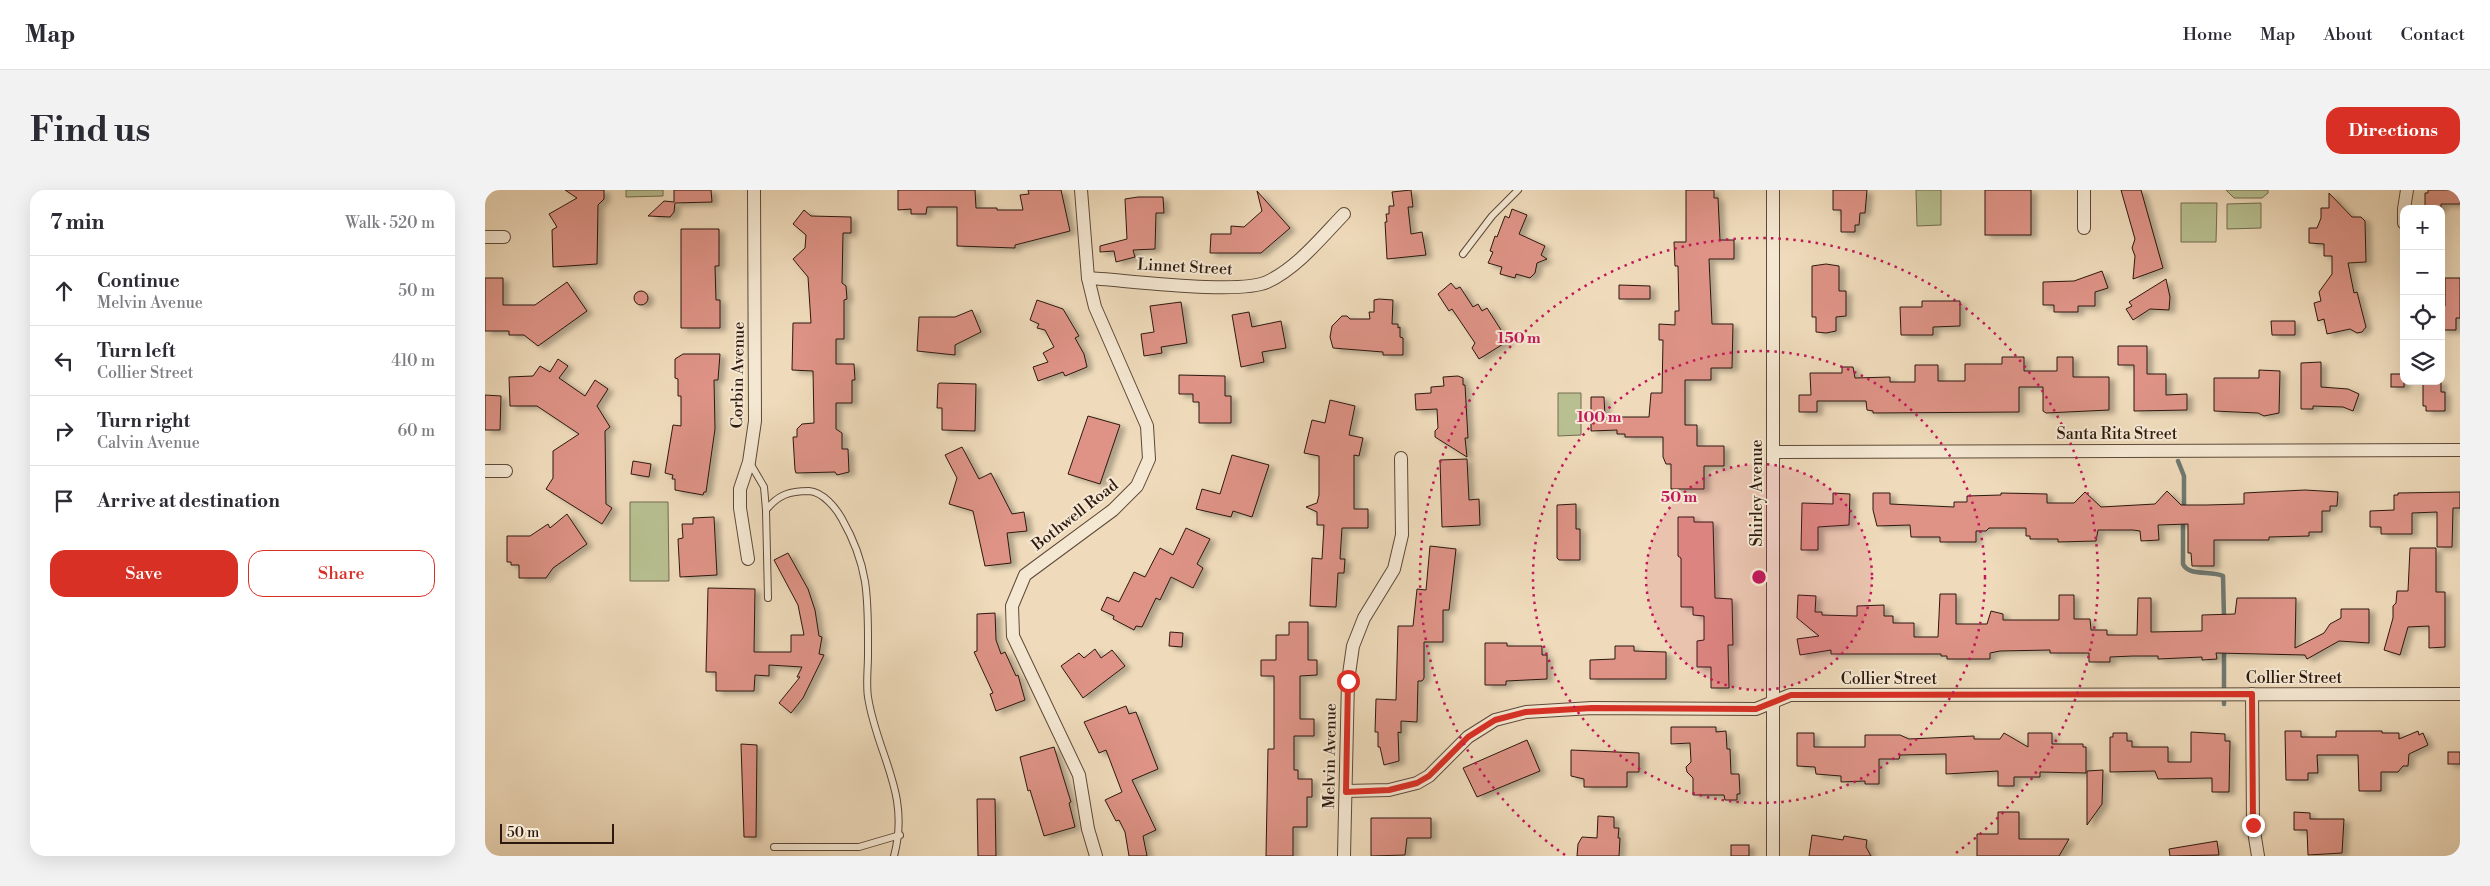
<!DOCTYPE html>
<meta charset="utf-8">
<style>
:root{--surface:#fff;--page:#f2f2f3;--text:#2b2b33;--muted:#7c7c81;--line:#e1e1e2;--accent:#d93025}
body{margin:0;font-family:"Libre Bodoni",serif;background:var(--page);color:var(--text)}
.controls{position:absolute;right:15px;top:15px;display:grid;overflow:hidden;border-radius:10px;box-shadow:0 5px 20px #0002}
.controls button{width:45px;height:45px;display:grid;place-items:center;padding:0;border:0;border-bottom:1px solid var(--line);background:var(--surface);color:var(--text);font:25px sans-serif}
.scale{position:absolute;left:15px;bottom:12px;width:114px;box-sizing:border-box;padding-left:5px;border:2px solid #2c180e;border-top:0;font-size:14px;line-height:18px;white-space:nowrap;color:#2c180e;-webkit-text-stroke:4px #f5e8d3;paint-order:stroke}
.stop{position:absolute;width:15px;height:15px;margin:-11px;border:4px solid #d93025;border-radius:50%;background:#fff}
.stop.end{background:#d93025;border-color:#fff;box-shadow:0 1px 5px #0008}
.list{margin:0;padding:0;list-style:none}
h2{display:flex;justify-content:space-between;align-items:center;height:65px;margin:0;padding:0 20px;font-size:21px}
h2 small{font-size:16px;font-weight:400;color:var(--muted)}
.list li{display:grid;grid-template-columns:32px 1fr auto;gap:15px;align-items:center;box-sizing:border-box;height:70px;padding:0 20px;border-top:1px solid var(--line)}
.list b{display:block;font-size:19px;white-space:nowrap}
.list p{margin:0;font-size:16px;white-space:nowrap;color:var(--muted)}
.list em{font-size:16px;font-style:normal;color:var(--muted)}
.actions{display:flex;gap:10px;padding:15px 20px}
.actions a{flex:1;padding:11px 0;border:1px solid var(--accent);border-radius:15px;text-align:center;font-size:18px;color:var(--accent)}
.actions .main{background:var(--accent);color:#fff}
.icon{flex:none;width:28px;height:28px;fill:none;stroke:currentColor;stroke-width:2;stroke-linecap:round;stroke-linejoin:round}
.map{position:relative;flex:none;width:1975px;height:666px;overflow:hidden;border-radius:15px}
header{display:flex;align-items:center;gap:30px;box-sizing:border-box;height:70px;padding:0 25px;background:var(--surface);border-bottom:1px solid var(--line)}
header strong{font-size:24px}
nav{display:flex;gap:28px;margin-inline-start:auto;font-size:18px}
.intro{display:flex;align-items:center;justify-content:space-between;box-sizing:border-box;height:120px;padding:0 30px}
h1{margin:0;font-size:35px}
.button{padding:12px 22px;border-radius:15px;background:var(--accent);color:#fff;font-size:18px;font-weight:700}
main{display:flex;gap:30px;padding:0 30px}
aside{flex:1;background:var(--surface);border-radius:15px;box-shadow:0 5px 20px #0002}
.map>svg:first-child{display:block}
.green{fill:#b8c091;stroke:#726c50}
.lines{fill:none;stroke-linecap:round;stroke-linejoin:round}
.stream{stroke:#6e7972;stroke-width:4.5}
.building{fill:#de9386;stroke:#2c180e;filter:url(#shadow)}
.lane-casing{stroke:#5d4939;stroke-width:8}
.street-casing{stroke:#5d4939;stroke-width:14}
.lane{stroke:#f5e8d3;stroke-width:6}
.street{stroke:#f5e8d3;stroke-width:12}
.route{stroke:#d93025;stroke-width:6}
.ring{fill:none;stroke:#c2185b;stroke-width:2.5;stroke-dasharray:2.5 5}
.labels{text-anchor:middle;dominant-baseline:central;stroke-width:4;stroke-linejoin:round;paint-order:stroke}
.street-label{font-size:16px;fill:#2c180e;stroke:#f5e8d3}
.centre{fill:#c2185b;stroke:#f5e8d3;stroke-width:2.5}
.ring-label{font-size:15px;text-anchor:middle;font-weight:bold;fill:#c2185b;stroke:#f5e8d3;stroke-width:4;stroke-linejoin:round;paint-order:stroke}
</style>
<header>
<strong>Map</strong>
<nav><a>Home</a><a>Map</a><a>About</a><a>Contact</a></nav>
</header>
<div class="intro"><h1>Find us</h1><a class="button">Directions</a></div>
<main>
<aside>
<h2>7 min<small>Walk · 520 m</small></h2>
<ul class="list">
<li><svg class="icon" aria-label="ahead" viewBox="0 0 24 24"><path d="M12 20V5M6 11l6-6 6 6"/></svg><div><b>Continue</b><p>Melvin Avenue</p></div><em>50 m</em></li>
<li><svg class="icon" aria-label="left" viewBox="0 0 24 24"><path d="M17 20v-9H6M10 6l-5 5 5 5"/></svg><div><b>Turn left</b><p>Collier Street</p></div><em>410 m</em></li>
<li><svg class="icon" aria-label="right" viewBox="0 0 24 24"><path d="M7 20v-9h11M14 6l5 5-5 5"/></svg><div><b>Turn right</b><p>Calvin Avenue</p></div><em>60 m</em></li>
<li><svg class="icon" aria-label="arrive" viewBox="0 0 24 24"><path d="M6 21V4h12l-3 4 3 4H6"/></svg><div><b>Arrive at destination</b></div></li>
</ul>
<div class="actions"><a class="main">Save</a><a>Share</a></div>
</aside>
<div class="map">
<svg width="1975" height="666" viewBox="0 0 1975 666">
<defs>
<filter id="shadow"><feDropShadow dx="5.5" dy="3" stdDeviation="2.5" flood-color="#0004"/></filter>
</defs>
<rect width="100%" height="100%" fill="#efdbbb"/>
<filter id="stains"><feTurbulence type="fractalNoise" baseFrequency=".004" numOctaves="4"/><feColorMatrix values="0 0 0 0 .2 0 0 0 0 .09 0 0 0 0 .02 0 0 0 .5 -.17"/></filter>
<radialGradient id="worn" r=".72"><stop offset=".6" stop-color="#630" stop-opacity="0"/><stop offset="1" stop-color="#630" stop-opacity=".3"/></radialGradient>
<g class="green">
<polygon points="141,0 178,0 178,6 141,7"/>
<polygon points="1431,0 1456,0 1456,35 1432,36"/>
<polygon points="1741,0 1783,0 1783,3 1777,8 1749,8"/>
<polygon points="1696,13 1732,13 1731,52 1696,52"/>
<polygon points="1776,13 1776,38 1742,39 1742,14"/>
<polygon points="1073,203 1096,203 1096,245 1073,246"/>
<polygon points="145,312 183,312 184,391 145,391"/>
</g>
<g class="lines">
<g class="stream">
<polyline points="1693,271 1699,286 1699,319"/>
<path d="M1698 329V374C1704 387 1726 380 1738 386L1739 428"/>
<polyline points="1739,458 1739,514"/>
</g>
</g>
<g class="building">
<polygon points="80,0 119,0 119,9 113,15 112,74 68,77 67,40 72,37 64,24 92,8"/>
<polygon points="189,0 226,0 227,12 190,13 189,22 185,27 163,26 179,11 189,12"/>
<polygon points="413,0 490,0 491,18 512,18 512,20 538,20 535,5 544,4 543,0 576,0 585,41 530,55 530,58 472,56 472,17 442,17 441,24 426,24 426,19 413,20"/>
<polygon points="926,0 928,17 923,17 926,44 937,42 941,65 902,69 900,32 902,32 901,24 904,24 904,16 909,16 907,2"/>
<polygon points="1201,0 1229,0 1229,8 1233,8 1235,50 1249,50 1249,69 1224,69 1227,134 1248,134 1247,178 1226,178 1226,190 1200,190 1200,235 1212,235 1212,256 1239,256 1239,276 1219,276 1219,299 1186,299 1186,274 1181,274 1178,267 1178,247 1140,247 1140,244 1132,244 1132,240 1106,241 1106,207 1119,207 1120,227 1164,227 1166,203 1177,203 1178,150 1174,150 1174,134 1190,135 1190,121 1194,121 1193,76 1190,76 1189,52 1201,52"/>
<polygon points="1348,0 1382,0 1380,23 1375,23 1374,35 1370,35 1370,42 1356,42 1356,20 1348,20"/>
<rect x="1500" y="0" width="46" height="45"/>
<polygon points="1636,0 1656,0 1678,78 1648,89 1650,66 1647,58 1650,49"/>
<polygon points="1943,0 1975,0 1975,14 1956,14 1956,19 1940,19 1940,3 1943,3"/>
<polygon points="772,1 805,38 776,63 725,63 726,44 746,44 746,36 759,37 777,21"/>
<polygon points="1844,3 1867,27 1876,27 1880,31 1881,72 1863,73 1869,103 1872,102 1881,137 1877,142 1872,143 1865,139 1842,144 1839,129 1833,131 1829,113 1836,111 1834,102 1847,84 1847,66 1839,66 1839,54 1824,53 1824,38 1832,38 1836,28 1836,18 1844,18"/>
<polygon points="653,7 678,7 679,23 671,23 670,59 648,60 650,67 631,72 629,61 615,62 615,56 642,49 640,9"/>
<polygon points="1027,19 1042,25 1034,44 1060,56 1056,65 1062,69 1052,73 1050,83 1045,88 1031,84 1030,88 1015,84 1017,77 1003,73 1008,62 1005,61 1010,46 1012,47 1020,26 1024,28"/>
<polygon points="319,20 326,26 366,27 366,43 358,43 357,93 361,96 362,109 359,110 359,149 351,149 351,174 369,174 370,190 367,190 367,213 351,213 351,239 357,243 357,259 363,259 364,282 352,285 350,282 311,283 310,280 308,247 312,247 312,239 317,234 329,233 328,181 307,180 308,133 326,133 323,87 308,69 320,58 321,45 308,34"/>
<polygon points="196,39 234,39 234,76 230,76 231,110 235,110 235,138 196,138"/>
<polygon points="1341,74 1354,76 1354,101 1361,101 1361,126 1351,127 1351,141 1341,143 1331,142 1331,127 1327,127 1327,76"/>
<polygon points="1617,81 1623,98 1610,102 1610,116 1593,116 1593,122 1569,122 1569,115 1558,115 1558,92 1589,91"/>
<polygon points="0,88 18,88 18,115 50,115 82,92 102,121 53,156 39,145 24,145 24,141 0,141"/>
<polygon points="1960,88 1975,88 1975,128 1971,128 1971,140 1956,140 1956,116 1960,116"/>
<polygon points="1681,89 1685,107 1684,120 1665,119 1648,130 1641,119 1647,116 1644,112"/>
<polygon points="966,93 971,99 975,97 988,117 993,114 997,121 1002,118 1023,151 994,169 987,158 990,153 967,119 964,121 953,104"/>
<polygon points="1134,95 1165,96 1165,109 1134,109"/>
<circle cx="156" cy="108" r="7"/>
<polygon points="894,109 908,110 907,134 913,134 913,138 915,137 915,147 918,148 918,165 898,165 898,162 848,158 845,147 847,136 857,126 862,126 865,129 885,129 884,122 889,122 889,110"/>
<polygon points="552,110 578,119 594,146 590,148 599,164 602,177 580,186 578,182 553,191 548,177 563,172 558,163 569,157 560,140 552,138 554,134 545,130"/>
<polygon points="1437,111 1475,111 1475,136 1448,137 1448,145 1416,145 1415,117 1437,117"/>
<polygon points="696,112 702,153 676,157 677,163 659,166 656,144 669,142 665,116"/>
<polygon points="487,120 496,142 470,155 470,165 432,161 434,127 470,127"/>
<polygon points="764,122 767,137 796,131 801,158 777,162 779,172 756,177 747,125"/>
<polygon points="1786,131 1810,131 1810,145 1787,145"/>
<polygon points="1633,156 1662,156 1662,184 1681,184 1681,205 1702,204 1702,220 1649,221 1649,175 1633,175"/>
<polygon points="198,164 235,164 233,190 229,190 230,239 221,302 219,302 218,305 190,300 190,289 187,289 188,285 180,283 188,235 196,236 196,206 193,206 193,189 190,188 190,169"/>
<polygon points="1517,167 1539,167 1539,181 1572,181 1572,167 1588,167 1588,187 1624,187 1624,220 1561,223 1558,221 1558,197 1534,197 1534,222 1388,223 1388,221 1382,220 1381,211 1332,211 1332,222 1314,222 1314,205 1326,205 1325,183 1357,183 1357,177 1368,177 1370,188 1405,187 1405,192 1430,192 1430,175 1453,175 1453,191 1480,191 1480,174 1517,174"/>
<polygon points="73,169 83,176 74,188 100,206 110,190 123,199 112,216 125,237 120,241 121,314 127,318 117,334 61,299 68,288 68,261 94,244 52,216 25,216 24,187 48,186 55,176 65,182"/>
<polygon points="1836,172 1836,197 1863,199 1874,204 1868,221 1858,217 1828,216 1828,219 1816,219 1816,173"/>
<polygon points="1774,180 1795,181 1794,223 1779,226 1773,223 1729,221 1729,188 1774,188"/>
<rect x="1906" y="184" width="13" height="13"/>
<polygon points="694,185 740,186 740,206 746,206 746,233 714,233 714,212 708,212 708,204 694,204"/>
<polygon points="973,186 978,188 978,195 980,195 983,248 980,248 982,267 950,247 950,241 953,238 952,219 931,220 930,204 946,203 946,197 959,196 958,187"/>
<polygon points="1938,191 1956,191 1956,202 1960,202 1960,221 1941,221 1941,216 1938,216"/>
<polygon points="455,193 491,194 490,241 457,240 457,218 452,218 453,194"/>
<polygon points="0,205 16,206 15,240 0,240"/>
<polygon points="845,210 870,216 864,245 878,248 874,266 869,265 869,319 883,319 883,338 857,338 855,369 860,369 859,383 853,383 851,417 825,416 827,368 837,369 839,335 832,335 832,322 821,317 832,313 834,305 834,266 819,263 827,230 840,233"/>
<polygon points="603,226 635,235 615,294 583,284"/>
<polygon points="477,257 494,289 506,283 527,324 539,322 542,341 522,343 526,373 500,376 488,321 464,314 472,288 460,265"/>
<polygon points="747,265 784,275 767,327 748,321 746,327 711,319 717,299 735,304"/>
<polygon points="982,269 984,310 994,309 995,335 957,337 955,270"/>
<polygon points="148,271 166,274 164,287 146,284"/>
<polygon points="1820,300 1853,302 1852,316 1845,316 1845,321 1837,321 1837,342 1824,342 1824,346 1784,347 1784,350 1729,350 1729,376 1707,376 1706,363 1703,363 1703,334 1673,335 1674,350 1656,351 1655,341 1648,340 1613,340 1611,351 1573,352 1573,349 1545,349 1545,346 1541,346 1541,338 1504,338 1501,341 1491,341 1491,352 1455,352 1455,347 1426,347 1425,335 1392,336 1388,320 1388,303 1405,303 1405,314 1469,317 1469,312 1482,312 1482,306 1516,305 1516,303 1562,304 1562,313 1589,313 1600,302 1616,317 1670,314 1682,301 1696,315 1721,315 1759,314 1759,303"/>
<polygon points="1975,302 1975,318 1968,318 1967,357 1952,357 1952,322 1927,323 1927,344 1896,344 1896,337 1885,337 1885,321 1909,320 1909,305 1913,305 1913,303"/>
<polygon points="1348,303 1365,304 1364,335 1333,337 1333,360 1316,360 1317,313 1348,314"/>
<polygon points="1091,314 1091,339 1095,339 1095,370 1074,370 1072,368 1072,315"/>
<polygon points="82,324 102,354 68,378 61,388 34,388 34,375 26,375 26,372 22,372 22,346 45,346 63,334 65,338"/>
<polygon points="229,327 232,385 195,387 193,349 198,348 197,334 208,334 208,328"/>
<polygon points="1193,327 1209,327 1209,332 1228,332 1230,408 1247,409 1248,455 1243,455 1244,498 1226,498 1226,477 1212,477 1212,451 1219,450 1219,426 1208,425 1208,417 1196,417 1196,368 1193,366"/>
<polygon points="701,338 725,349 712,374 718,378 708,398 686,387 675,410 671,408 657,437 651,436 649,440 628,429 629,426 616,420 622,407 634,412 649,382 660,387 675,358 688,365"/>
<polygon points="945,356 971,359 964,420 958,420 958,452 939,452 939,488 937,491 933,491 932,532 916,531 916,543 913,542 914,571 899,575 895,557 893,557 893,542 890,542 891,509 911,510 913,436 928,436 932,399 941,400"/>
<polygon points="1925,358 1951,358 1951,402 1960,402 1960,457 1944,458 1944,436 1923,437 1915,465 1899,460 1908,428 1908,416 1911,413 1912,401 1923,401"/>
<polygon points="303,363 323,399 330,420 334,446 337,447 334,464 339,465 318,508 306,523 294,513 315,487 312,487 317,477 284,475 284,486 270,485 269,501 231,501 231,482 221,482 223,398 270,399 269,462 306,462 306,445 319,445 313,415 289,370"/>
<polygon points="1455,404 1471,404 1471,434 1502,434 1506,421 1518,424 1518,430 1574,430 1574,405 1589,405 1589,429 1605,429 1606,440 1622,440 1622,445 1652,445 1653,408 1666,408 1666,442 1717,441 1717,425 1750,424 1752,408 1811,408 1810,458 1839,443 1845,434 1856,428 1856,419 1884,419 1884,453 1854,451 1822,469 1820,465 1731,463 1732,469 1717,470 1717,467 1673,469 1673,466 1648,466 1625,467 1625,472 1604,472 1604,463 1565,463 1565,460 1515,461 1505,463 1505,469 1462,469 1462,466 1456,466 1456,464 1346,464 1346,460 1315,465 1312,449 1334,446 1312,428 1313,405 1331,406 1330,422 1337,422 1337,425 1372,426 1372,416 1399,415 1399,426 1408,426 1408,433 1429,433 1429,447 1453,447"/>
<polygon points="510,423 511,450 516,464 520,462 531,486 533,485 540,510 511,521 505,504 508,503 489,462 492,461 492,424"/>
<polygon points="804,432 823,432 823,470 832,470 832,485 815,486 815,529 829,529 829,546 809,546 809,580 813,580 813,589 827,589 827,607 822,607 822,637 808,637 808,666 781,666 783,559 789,559 789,486 776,486 776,470 791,470 791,445 804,445"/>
<polygon points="685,442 698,443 697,457 684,456"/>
<polygon points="1000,453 1022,453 1022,456 1057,456 1057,465 1062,465 1062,489 1021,491 1021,495 1000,495"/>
<polygon points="1130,456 1149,456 1149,461 1181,462 1181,489 1105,489 1105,470 1130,469"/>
<polygon points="610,459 616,468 627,460 640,476 598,508 576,476 594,463 599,468"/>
<polygon points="641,516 644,524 651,522 673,579 647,590 671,640 658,646 662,666 644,666 640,642 634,630 631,631 620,610 637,602 621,560 614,563 599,532"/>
<polygon points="1186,537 1231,537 1231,542 1241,541 1242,559 1245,559 1246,584 1254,584 1255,604 1252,604 1252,610 1240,610 1239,605 1208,605 1208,588 1202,582 1201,577 1206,572 1205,553 1186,554"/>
<polygon points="1800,541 1816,541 1816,547 1851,547 1851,541 1897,541 1897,543 1914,543 1914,549 1933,541 1934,545 1938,543 1943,555 1924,564 1923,576 1918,576 1913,582 1896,582 1896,601 1874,601 1873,565 1832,565 1833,583 1823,583 1823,590 1801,590"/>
<polygon points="1706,542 1740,544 1740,551 1745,551 1744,602 1727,602 1727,588 1673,589 1670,581 1625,582 1625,547 1628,547 1628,543 1642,543 1642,551 1647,551 1647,557 1683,557 1683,572 1706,572"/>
<polygon points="1312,543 1329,543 1329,557 1380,557 1380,545 1415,545 1424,549 1489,546 1489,549 1515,549 1519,543 1543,557 1543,543 1567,543 1567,554 1598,554 1598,557 1601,557 1601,583 1555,582 1555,587 1529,587 1529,596 1513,596 1513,581 1461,584 1461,564 1415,565 1414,569 1394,569 1394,594 1380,594 1380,591 1356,592 1356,586 1331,584 1330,577 1312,576"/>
<polygon points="1042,550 1055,581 992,607 978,578"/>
<polygon points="256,554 272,555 271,647 259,647"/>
<polygon points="569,557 586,612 584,613 590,637 559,646 545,600 543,601 535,567"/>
<polygon points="1086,560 1154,563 1154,582 1142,582 1142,597 1099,597 1099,589 1086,586"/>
<rect x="1963" y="562" width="12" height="12"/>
<polygon points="1618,580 1617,614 1602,635 1602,581"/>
<polygon points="492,609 510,609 511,666 493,666"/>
<polygon points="1513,622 1534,622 1534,649 1584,649 1574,666 1492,666 1492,644 1513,644"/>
<polygon points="1809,622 1825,623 1825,629 1859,629 1857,663 1823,665 1822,640 1809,640"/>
<polygon points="1113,626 1129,627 1129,638 1134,638 1133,648 1135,648 1134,666 1092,666 1093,654 1097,647 1112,648"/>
<polygon points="886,628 946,628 946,648 922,648 920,665 886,666"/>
<polygon points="1327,645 1358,650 1359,646 1382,650 1381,657 1386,666 1324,666"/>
<polygon points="1732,651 1734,665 1685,666 1684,659"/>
<rect x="1246" y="655" width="18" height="11"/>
</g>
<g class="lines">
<g class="lane-casing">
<g id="lane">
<polyline points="978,64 1007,26 1033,0"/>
<polyline points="265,273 279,297 281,320"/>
<path d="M283 408 281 320C293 305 304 301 324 301 338 302 351 318 357 329 385 378 383 411 383 465 383 479 381 494 383 507 392 565 426 603 409 666"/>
<polyline points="289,657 374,657 415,645"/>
</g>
</g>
<g class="street-casing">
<g id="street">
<polyline points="596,0 603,88 610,117 662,236 664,269 652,296 628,320 540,385 527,416 528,446 594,585 603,639 611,666"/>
<polyline points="1599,0 1599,38"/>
<polyline points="1919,19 1922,0"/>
<polyline points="1919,22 1919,33"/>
<polyline points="0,47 19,47"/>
<path d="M603 88C640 90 754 105 782 92 812 78 836 48 859 24"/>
<polyline points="1289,262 1975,260"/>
<polyline points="0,281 21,281"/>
<polyline points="263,369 255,318 255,299 264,272 270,231 269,0"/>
<polyline points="1767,504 1768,635 1773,666"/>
<polyline points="861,601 904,600 932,593 944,586 983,547 1010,530 1041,522 1107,518 1271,519 1305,505 1975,504"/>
<polyline points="859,666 863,491 868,456 879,428 909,379 917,345 916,268"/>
<polyline points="1288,666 1288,0"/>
</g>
</g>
<use href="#lane" class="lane"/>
<use href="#street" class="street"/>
</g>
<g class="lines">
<polyline class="route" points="863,491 861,602 904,600 932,593 944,586 983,547 1010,530 1041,522 1107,518 1271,519 1306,505 1767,504 1768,635"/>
</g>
<circle cx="1274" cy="387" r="113" fill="#c2185b" fill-opacity=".12"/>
<g class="ring">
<circle cx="1274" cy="387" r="113"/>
<circle cx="1274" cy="387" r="226"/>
<path d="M1080 665A339 339 0 1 1 1468 665"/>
</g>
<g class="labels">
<g class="street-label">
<text transform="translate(700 77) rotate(3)">Linnet Street</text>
<text transform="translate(253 185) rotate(-89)">Corbin Avenue</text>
<text x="1632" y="244">Santa Rita Street</text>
<text transform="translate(1272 303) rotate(-90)">Shirley Avenue</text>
<text transform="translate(590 325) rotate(-38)">Bothwell Road</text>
<text x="1809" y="488">Collier Street</text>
<text x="1404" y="489">Collier Street</text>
<text transform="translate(845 566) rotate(-89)">Melvin Avenue</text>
</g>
</g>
<circle cx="1274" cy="387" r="8" class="centre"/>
<g class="ring-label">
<text x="1034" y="153">150 m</text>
<text x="1114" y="232">100 m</text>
<text x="1194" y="312">50 m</text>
</g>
<rect width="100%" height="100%" filter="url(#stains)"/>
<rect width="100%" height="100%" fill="url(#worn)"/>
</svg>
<div class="controls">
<button>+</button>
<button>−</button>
<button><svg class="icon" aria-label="locate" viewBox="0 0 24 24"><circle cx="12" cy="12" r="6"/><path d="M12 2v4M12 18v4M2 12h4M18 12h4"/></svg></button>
<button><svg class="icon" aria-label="layers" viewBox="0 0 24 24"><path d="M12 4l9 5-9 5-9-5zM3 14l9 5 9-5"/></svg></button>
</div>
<div class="scale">50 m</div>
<div class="stop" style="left:863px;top:491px"></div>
<div class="stop end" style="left:1768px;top:635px"></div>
</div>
</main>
